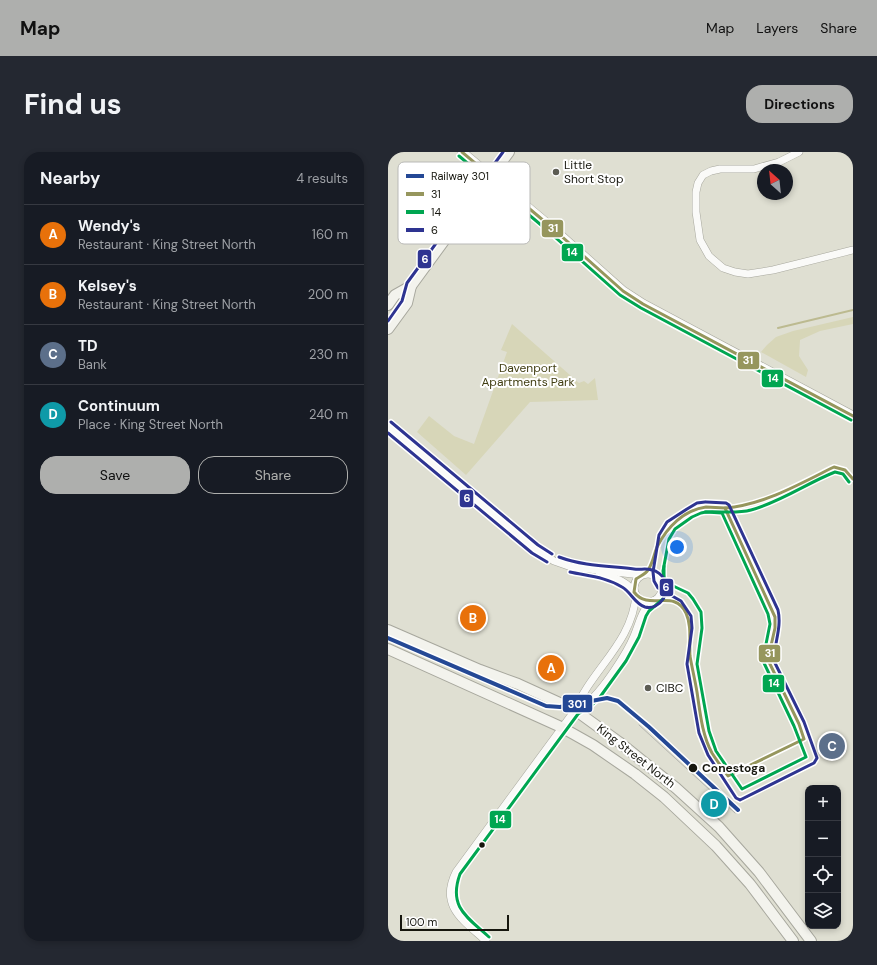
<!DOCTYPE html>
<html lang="en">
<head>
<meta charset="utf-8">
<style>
	body { margin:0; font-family:"DM Sans",sans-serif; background:#242831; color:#f1f3f6 }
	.controls { position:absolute; right:12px; bottom:12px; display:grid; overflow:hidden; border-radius:8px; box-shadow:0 2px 6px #0003 }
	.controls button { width:36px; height:36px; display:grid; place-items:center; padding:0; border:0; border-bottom:1px solid #363941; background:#171b24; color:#f1f3f6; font:20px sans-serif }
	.compass { position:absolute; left:369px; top:12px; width:36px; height:36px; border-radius:50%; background:#171b24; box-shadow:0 2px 6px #0003; rotate:333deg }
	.scale { position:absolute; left:12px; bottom:10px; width:109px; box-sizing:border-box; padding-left:4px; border:2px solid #16160e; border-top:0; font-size:11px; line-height:14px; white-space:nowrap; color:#16160e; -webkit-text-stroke:3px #fff; paint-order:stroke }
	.you { position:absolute; left:289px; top:395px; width:14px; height:14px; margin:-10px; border:3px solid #fff; border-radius:50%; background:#1a73e8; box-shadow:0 0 0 6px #1a73e833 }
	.badge { display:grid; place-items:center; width:26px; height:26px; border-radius:50%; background:#aeafad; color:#fff; font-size:13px; font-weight:700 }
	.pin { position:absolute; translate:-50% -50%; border:2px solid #fff; box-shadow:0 1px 4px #0006 }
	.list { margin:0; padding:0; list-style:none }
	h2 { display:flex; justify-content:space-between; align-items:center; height:52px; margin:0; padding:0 16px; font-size:17px }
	h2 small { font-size:13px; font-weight:400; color:#9ea1a6 }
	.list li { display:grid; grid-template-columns:26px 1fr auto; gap:12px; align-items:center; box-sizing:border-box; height:60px; padding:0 16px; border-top:1px solid #363941 }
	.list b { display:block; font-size:15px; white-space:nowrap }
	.list p { margin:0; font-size:13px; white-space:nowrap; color:#9ea1a6 }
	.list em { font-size:13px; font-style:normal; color:#9ea1a6 }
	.actions { display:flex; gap:8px; padding:12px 16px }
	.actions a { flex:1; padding:9px 0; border:1px solid #aeafad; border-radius:16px; text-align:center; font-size:14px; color:#aeafad }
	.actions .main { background:#aeafad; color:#111 }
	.icon { flex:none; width:22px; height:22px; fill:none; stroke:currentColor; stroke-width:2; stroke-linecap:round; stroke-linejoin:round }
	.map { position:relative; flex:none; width:465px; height:789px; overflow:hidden; border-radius:16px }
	header { display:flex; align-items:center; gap:24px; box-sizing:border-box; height:56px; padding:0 20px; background:#aeafad; color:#111 }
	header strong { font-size:19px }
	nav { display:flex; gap:22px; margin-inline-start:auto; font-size:14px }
	.intro { display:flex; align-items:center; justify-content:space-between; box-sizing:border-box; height:96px; padding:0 24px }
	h1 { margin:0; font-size:28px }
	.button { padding:10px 18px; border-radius:16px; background:#aeafad; color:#111; font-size:14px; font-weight:700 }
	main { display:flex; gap:24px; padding:0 24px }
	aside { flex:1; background:#171b24; border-radius:16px; box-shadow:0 2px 6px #0003 }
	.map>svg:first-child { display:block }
	.green { fill:#d7d6b8 }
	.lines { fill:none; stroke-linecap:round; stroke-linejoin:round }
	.stream { stroke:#bcba90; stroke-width:2 }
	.minor-casing { stroke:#a7a79d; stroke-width:8 }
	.tertiary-casing { stroke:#a7a79d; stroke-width:10 }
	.secondary-casing { stroke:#a7a79d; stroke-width:12 }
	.minor { stroke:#fafaf8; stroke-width:7 }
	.tertiary { stroke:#fafaf8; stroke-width:9 }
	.secondary { stroke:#f3f3ed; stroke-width:10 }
	.tram { stroke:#b2b2ae; stroke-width:1 }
	.bus-1-casing { stroke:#fff; stroke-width:6 }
	.bus-2-casing { stroke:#fff; stroke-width:6 }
	.bus-3-casing { stroke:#fff; stroke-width:6 }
	.bus-1 { stroke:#96965d; stroke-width:3 }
	.bus-2 { stroke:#00a651; stroke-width:3 }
	.bus-3 { stroke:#2e3491; stroke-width:3 }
	.rail-1-casing { stroke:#fff; stroke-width:7 }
	.rail-1 { stroke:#244895; stroke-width:4 }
	.poi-dot { fill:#5c5c53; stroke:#fff; stroke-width:1.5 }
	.stop-dot { fill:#16160e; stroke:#fff; stroke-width:1.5 }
	.labels { text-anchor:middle; stroke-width:4; stroke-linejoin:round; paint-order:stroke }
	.poi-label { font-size:12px; fill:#16160e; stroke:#fff; text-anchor:start }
	.park-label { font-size:12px; fill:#413e12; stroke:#fff }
	.street-label { font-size:12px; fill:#16160e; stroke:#fff }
	.stop-label { font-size:12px; font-weight:bold; fill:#16160e; stroke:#fff; text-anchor:start }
	.key { fill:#fff; stroke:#b9b9b7; stroke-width:1 }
	.key-label { font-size:11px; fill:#16160e }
	.line-badge { stroke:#fff; stroke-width:1.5 }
	.badge-label { font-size:11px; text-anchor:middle; font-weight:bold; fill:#fff }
</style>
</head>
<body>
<header>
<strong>Map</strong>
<nav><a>Map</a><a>Layers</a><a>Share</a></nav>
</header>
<div class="intro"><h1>Find us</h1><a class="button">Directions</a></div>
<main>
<aside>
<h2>Nearby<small>4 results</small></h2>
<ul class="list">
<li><span class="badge" style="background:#e8710a">A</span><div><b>Wendy's</b><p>Restaurant · King Street North</p></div><em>160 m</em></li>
<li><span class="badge" style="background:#e8710a">B</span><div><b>Kelsey's</b><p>Restaurant · King Street North</p></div><em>200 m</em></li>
<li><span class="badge" style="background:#5c6f8a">C</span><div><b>TD</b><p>Bank</p></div><em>230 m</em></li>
<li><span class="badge" style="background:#0f9aa8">D</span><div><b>Continuum</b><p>Place · King Street North</p></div><em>240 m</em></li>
</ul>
<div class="actions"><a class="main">Save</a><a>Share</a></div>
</aside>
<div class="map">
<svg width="465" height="789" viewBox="0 0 465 789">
	<rect width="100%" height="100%" fill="#dfdfd2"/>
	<g class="green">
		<polygon points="465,165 465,172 432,179 412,188 411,204 420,218 418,225 373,200 379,193 388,185 405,179"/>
		<polygon points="124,172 191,231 196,229 200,232 207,226 210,248 142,250 78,323 29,280 41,264 66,284 86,292 119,200 113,198"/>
	</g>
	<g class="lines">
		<polyline class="stream" points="390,176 465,158"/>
		<g class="minor-casing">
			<g id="minor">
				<polyline points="411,0 391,10 366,17 332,17 323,19 315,23 310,31 308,40 308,60 312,88 321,104 335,116 347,120 360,122 385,118 465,98"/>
				<polyline points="0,274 147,397 166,409 183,415 253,423"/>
				<path d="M 211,420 C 224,425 238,428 246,440"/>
				<circle cx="260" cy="436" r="14"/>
				<path d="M 187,558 C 191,555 196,553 200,550 C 215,538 239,501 246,484 C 252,470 253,458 265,449"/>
				<path d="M 98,789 C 75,768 51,754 68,720 L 187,558 C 204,517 244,491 248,443"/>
			</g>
		</g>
		<g class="tertiary-casing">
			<polyline id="tertiary" points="74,0 162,74 235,139 255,152 465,264"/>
		</g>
		<g class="secondary-casing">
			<g id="secondary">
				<polyline points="0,153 7,143 23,134 121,0"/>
				<polyline points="0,177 19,151 23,134"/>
				<polyline points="0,478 92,518 130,532 187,558 231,590 288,636 331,675 371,720 423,789"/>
				<polyline points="0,497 173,575 205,593 247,622 276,645 328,694 362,732 405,789"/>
			</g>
		</g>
		<use href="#minor" class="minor"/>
		<use href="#tertiary" class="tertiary"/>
		<use href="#secondary" class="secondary"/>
		<polyline class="tram" points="251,573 347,661"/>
		<g class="bus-1-casing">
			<g id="bus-1">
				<polyline points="74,0 162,74 235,139 255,152 465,264"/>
				<path d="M 318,355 L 337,356 L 387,465 L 387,476 L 382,498 L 381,510 L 411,572 L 416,587 L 340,624 C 335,617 329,609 324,601 C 314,583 312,560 309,540 C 307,528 304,516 302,504 C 301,490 304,474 298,461 C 286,436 261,460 246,440 L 248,427 C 252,424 258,422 260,418 C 265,411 266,402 269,395 C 279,375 296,358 318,355 Z"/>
				<path d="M 337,356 C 376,353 411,332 446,315 L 457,318 L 465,327"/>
			</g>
		</g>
		<g class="bus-2-casing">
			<g id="bus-2">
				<polyline points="71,4 159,78 232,143 253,156 463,268"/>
				<path d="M 317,360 C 332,359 348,362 363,358 C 393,350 419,331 447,320 L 455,322 L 461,330"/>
				<polygon points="318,360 334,361 380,462 382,472 377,497 376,511 406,574 418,605 354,637 328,599 321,579 309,512 314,476 313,460 305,447 300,441 281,432 276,426 275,419 281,387 287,377 304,365 313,361"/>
				<path d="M 101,785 C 79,765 60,755 72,722 L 190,562 L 204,553 L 212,545 L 238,509 L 251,485 L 258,464 L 261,459 L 275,447 L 279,436 L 276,426 L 276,414"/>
			</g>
		</g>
		<g class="bus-3-casing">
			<g id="bus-3">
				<polyline points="0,169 14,149 19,131 115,0"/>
				<polyline points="3,270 150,393 164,402"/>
				<polyline points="0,281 144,401 159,410"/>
				<path d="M 317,350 L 309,351 L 299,357 L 279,370 L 271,383 L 265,420 L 266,429 L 270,436 L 293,449 L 303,464 L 304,476 L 299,512 L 311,581 L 320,603 L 348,646 L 352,648 L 426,611 L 429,606 L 416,570 L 386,509 C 386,491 394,476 390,458 L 341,353 L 338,351 L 318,350"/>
				<path d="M 171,405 C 195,414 221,414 246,417 C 252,418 258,416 264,418 C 269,419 274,423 276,427 C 284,439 272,459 257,455 C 247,452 243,440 234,435 C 218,425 200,424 182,420"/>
			</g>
		</g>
		<use href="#bus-1" class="bus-1"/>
		<use href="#bus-2" class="bus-2"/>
		<use href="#bus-3" class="bus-3"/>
		<g class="rail-1-casing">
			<polyline id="rail-1" points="0,486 158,554 172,555 219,546 230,549 261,575 350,658"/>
		</g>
		<use href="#rail-1" class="rail-1"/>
	</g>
	<g class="poi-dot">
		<circle cx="168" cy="20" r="4"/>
		<circle cx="260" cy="536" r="4"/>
	</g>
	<g class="stop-dot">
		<circle cx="305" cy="616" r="5"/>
		<circle cx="94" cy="693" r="3.5"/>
	</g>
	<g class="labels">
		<g class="poi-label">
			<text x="176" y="17">Little<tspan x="176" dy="14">Short Stop</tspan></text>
			<text x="268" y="540">CIBC</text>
		</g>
		<g class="park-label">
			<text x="140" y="220">Davenport<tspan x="140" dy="14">Apartments Park</tspan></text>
		</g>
		<g class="street-label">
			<text transform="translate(248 604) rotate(38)" y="4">King Street North</text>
		</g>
		<g class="stop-label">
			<text x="314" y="620">Conestoga</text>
		</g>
	</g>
	<rect x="10" y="10" width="132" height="82" rx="6" class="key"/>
	<rect x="18" y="22" width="18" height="4" fill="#244895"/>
	<rect x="18" y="40" width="18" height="4" fill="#96965d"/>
	<rect x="18" y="58" width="18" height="4" fill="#00a651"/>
	<rect x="18" y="76" width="18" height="4" fill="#2e3491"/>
	<g class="key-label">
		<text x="43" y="28">Railway 301</text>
		<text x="43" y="46">31</text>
		<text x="43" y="64">14</text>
		<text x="43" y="82">6</text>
	</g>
	<g class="line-badge">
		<rect x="153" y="67" width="23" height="19" rx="4" fill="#96965d"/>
		<rect x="173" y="91" width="23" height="19" rx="4" fill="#00a651"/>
		<rect x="29" y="97" width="15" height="20" rx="4" fill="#2e3491"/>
		<rect x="349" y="199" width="23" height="19" rx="4" fill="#96965d"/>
		<rect x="373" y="217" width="23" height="19" rx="4" fill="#00a651"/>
		<rect x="71" y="337" width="15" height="19" rx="4" fill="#2e3491"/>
		<rect x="271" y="426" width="15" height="19" rx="4" fill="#2e3491"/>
		<rect x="370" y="492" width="23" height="19" rx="4" fill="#96965d"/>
		<rect x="374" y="522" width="23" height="19" rx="4" fill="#00a651"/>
		<rect x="174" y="542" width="31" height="19" rx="4" fill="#244895"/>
		<rect x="101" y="658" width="23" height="19" rx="4" fill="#00a651"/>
	</g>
	<g class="badge-label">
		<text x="165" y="80">31</text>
		<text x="184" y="104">14</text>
		<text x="37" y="111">6</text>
		<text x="360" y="212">31</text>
		<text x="385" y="230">14</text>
		<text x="79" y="350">6</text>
		<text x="278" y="439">6</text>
		<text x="382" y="505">31</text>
		<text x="386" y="535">14</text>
		<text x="189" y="556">301</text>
		<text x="112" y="671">14</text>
	</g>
</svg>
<div class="controls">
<button>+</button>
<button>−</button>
<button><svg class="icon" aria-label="locate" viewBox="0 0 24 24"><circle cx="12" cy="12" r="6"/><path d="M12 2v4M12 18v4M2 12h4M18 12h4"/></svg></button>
<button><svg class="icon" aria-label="layers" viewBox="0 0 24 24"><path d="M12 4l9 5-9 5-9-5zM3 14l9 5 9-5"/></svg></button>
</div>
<svg class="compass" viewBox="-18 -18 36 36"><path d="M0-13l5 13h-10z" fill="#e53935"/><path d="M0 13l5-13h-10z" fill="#9ea1a6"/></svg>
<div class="scale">100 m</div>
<div class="you"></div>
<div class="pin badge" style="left:163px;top:516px;background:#e8710a">A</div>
<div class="pin badge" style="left:85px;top:466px;background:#e8710a">B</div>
<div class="pin badge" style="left:444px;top:594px;background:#5c6f8a">C</div>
<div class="pin badge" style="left:326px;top:652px;background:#0f9aa8">D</div>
</div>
</main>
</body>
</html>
